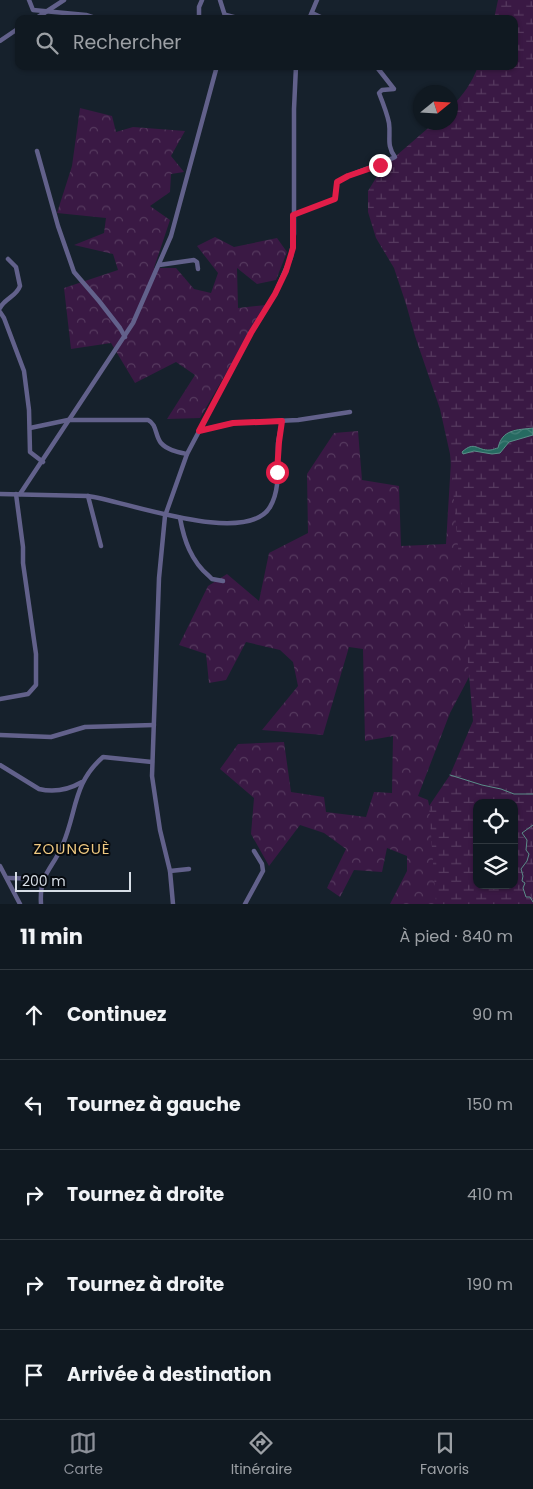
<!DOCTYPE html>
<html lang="fr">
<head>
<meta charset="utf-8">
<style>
	body { margin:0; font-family:Poppins,sans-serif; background:#19222a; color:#f1f3f6 }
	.controls { position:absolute; right:15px; bottom:15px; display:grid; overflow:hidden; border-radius:10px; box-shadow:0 1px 4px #0004 }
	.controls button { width:45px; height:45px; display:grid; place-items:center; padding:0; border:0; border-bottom:1px solid #30383f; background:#101921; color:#f1f3f6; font:25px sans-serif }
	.compass { position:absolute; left:413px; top:85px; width:45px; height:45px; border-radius:50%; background:#101921; box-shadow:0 1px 4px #0004; rotate:72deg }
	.scale { position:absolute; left:15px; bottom:12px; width:116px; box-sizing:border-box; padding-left:5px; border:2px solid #d7dee6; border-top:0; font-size:14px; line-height:18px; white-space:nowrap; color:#d7dee6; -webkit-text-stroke:4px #060a0f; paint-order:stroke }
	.stop { position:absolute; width:15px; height:15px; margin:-11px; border:4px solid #e11d48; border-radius:50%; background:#fff }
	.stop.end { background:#e11d48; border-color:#fff; box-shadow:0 1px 5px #0008 }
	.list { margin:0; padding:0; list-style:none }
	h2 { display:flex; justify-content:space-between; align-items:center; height:65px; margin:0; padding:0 20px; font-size:21px }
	h2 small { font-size:16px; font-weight:400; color:#9ca0a5 }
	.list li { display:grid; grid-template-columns:32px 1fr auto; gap:15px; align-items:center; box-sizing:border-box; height:90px; padding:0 20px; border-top:1px solid #30383f }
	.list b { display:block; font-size:19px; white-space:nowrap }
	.list em { font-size:16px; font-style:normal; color:#9ca0a5 }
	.icon { flex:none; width:28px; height:28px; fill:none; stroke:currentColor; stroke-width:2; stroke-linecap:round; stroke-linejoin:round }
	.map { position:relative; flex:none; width:533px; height:904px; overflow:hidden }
	.search { position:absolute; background:#101921; box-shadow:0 1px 4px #0004; left:15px; right:15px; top:15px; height:55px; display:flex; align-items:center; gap:12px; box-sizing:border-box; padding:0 18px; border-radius:10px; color:#9ca0a5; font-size:19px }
	.sheet { height:515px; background:#101921 }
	nav { display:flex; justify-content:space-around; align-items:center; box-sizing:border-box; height:70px; border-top:1px solid #30383f; background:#101921; font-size:14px; color:#9ca0a5 }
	nav a { display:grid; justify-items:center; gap:2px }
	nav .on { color:#8c9099 }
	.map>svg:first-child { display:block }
	.forest { fill:url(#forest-crowns) }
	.wetland { fill:url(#wetland-marsh); fill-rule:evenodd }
	.water { fill:url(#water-waves); stroke:#5b8d89 }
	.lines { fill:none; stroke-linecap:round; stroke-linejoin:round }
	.stream { stroke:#5b8d89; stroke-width:1 }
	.minor { stroke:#62618b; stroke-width:4.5 }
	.route { stroke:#e11d48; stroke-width:6 }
	.labels { text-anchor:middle; stroke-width:4; stroke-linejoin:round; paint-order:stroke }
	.quarter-label { font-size:15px; letter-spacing:1px; fill:#efc981; stroke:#060a0f }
</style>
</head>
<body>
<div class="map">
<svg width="533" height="904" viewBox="0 0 533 904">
	<defs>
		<pattern id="forest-crowns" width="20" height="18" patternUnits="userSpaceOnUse" patternTransform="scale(1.25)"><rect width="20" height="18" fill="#3a1944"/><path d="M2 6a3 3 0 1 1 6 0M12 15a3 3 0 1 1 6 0" fill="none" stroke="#563a5f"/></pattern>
		<pattern id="wetland-marsh" width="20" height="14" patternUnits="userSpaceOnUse" patternTransform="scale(1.25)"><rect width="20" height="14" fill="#3a1944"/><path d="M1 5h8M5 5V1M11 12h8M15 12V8" fill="none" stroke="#563a5f"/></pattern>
		<pattern id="water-waves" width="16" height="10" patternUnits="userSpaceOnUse" patternTransform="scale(1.25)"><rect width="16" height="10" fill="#266a61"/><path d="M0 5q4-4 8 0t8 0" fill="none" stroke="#457f78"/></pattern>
	</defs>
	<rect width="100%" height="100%" fill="#16212c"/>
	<g class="forest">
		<polygon points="80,108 112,116 116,132 133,127 185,131 171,156 184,172 171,174 170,192 150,206 170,220 154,268 176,268 194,289 211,293 218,273 197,246 215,237 234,247 277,238 287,252 276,280 257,284 237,268 238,308 266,305 200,418 167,419 195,375 176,362 135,383 111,343 71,349 64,288 118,270 113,254 74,245 104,233 106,218 57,213 72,166"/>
		<polygon points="358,431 362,480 399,486 401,546 446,544 451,461 478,660 450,713 418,796 428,800 443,877 441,904 390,904 407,871 407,856 387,848 382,872 354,870 340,897 327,888 346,849 324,833 300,825 269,866 251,834 254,798 220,769 238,744 284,742 291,792 324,797 326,812 366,817 374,792 392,793 393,736 365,741 363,649 349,647 323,735 262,730 298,686 293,662 280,650 246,642 226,680 209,683 206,654 179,645 208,586 227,574 259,601 269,553 308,533 307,474 334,433"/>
	</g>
	<path class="wetland" d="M 498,0 L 533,0 L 533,428 L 513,430 C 498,448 498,454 473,446 L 464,454 L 474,451 L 492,454 L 500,453 L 509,442 L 533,435 L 533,904 L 436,904 L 429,806 L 450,775 L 473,721 L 450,454 L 440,409 L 415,336 L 406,304 L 394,268 L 376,238 L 368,212 L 368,191 L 382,168 L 434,123 L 450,122 L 451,107 C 463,95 472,83 478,66 L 514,66 L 514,19 L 494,19 ZM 477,803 L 514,803 L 514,885 L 477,885 Z"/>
	<path class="water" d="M 533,428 L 533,435 L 509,442 L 500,453 L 492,454 L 474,451 L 463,454 L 462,452 C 475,440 477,451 490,450 C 493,450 496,448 498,448 C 502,429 517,430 533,428 Z"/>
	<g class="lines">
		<g class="stream">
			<polyline points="450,775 482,785 501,789 514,794 533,794"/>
			<polyline points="533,825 522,833 527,840 526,850 529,854 527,861 521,869 523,876 522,881 525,883 523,888 526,897 530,897 533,902"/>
		</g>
		<g class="minor">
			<polyline points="29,0 33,10 86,15 98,19"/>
			<polyline points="220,0 226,19"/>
			<polyline points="312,13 325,19"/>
			<polyline points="226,15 241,19"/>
			<polyline points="35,19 64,0"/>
			<polyline points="199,19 199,7 202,0"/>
			<polyline points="309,19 317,0"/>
			<polyline points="0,41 19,28"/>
			<polyline points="37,151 58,226 74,272 99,301 120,328 125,337"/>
			<path d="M 293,215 L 335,199 L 337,182 C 355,171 376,167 395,157 C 386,145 391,137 389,123 C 387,113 383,103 379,93 L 382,90 L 394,89 L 376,66"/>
			<polyline points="159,265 194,260 197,262 198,269"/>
			<path d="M 0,308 C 5,298 16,297 20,286 L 16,267 L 8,259"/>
			<polyline points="0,312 4,318 24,371 29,410 30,452 43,462"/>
			<path d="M 30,428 L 68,420 L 148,420 C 157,424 155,436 161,443 C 167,450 178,452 187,454"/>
			<polyline points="199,431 233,423 298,420 350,412"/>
			<path d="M 0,494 L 88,496 C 125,501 246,547 270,507 C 281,489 277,463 278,443 C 279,436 281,428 282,421"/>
			<polyline points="20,494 133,323 171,236 217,66"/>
			<polyline points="88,496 101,546"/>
			<path d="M 180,518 C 184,540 191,561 209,576 L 212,579 L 223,581"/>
			<polyline points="0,699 28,694 36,685 36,654 23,563 23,547 16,494"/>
			<polyline points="0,735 51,737 85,727 154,725"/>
			<path d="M 0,765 L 39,789 C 55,793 68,790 82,782"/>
			<polyline points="0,866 20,904"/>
			<polyline points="170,871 189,869"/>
			<polyline points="8,878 43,879"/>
			<path d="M 41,904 C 39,873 53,869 63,844 C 77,811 73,783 103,757 L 152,762"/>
			<polyline points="173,904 170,871 160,830 152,776 159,578 165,516 187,454 251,333 275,294 291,257 294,234 294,109 296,66"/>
			<polyline points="245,904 263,871 262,864 254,851"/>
		</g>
	</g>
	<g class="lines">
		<polyline class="route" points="277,472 279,442 282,421 233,423 199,431 251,333 275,294 286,271 293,248 293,215 335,199 337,182 348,176 380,165"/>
	</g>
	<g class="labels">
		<g class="quarter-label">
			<text x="72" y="854">ZOUNGUÈ</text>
		</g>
	</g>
</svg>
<div class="controls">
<button><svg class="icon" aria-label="locate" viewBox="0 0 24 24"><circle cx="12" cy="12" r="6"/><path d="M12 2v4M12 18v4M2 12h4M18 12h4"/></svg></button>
<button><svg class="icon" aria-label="layers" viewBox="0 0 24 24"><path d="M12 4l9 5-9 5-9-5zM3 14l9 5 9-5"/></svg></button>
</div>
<svg class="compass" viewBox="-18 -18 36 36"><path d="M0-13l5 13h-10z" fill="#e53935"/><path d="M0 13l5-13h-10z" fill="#9ca0a5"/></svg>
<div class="scale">200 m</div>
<div class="stop" style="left:277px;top:472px"></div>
<div class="stop end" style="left:380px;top:165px"></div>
<div class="search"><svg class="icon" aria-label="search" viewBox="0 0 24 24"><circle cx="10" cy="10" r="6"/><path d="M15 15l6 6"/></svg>Rechercher</div>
</div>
<section class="sheet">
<h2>11 min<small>À pied · 840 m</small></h2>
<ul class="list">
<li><svg class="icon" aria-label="ahead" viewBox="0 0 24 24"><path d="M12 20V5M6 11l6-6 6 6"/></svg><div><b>Continuez</b></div><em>90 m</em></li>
<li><svg class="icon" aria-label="left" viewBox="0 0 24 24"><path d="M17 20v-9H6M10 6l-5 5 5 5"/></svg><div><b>Tournez à gauche</b></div><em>150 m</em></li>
<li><svg class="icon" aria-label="right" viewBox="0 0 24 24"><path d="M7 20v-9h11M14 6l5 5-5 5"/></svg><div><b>Tournez à droite</b></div><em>410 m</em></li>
<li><svg class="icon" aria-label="right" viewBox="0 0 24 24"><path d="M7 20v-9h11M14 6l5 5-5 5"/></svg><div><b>Tournez à droite</b></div><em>190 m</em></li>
<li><svg class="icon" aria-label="arrive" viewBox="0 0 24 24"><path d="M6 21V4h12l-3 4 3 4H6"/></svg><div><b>Arrivée à destination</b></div></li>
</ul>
</section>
<nav>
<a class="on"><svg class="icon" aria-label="map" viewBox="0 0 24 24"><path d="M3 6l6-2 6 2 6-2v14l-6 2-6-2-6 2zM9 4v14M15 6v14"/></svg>Carte</a>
<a><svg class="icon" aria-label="directions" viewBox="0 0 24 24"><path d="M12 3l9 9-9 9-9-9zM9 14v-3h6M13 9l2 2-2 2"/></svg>Itinéraire</a>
<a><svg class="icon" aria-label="saved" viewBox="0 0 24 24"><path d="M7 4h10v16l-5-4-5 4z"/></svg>Favoris</a>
</nav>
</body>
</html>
